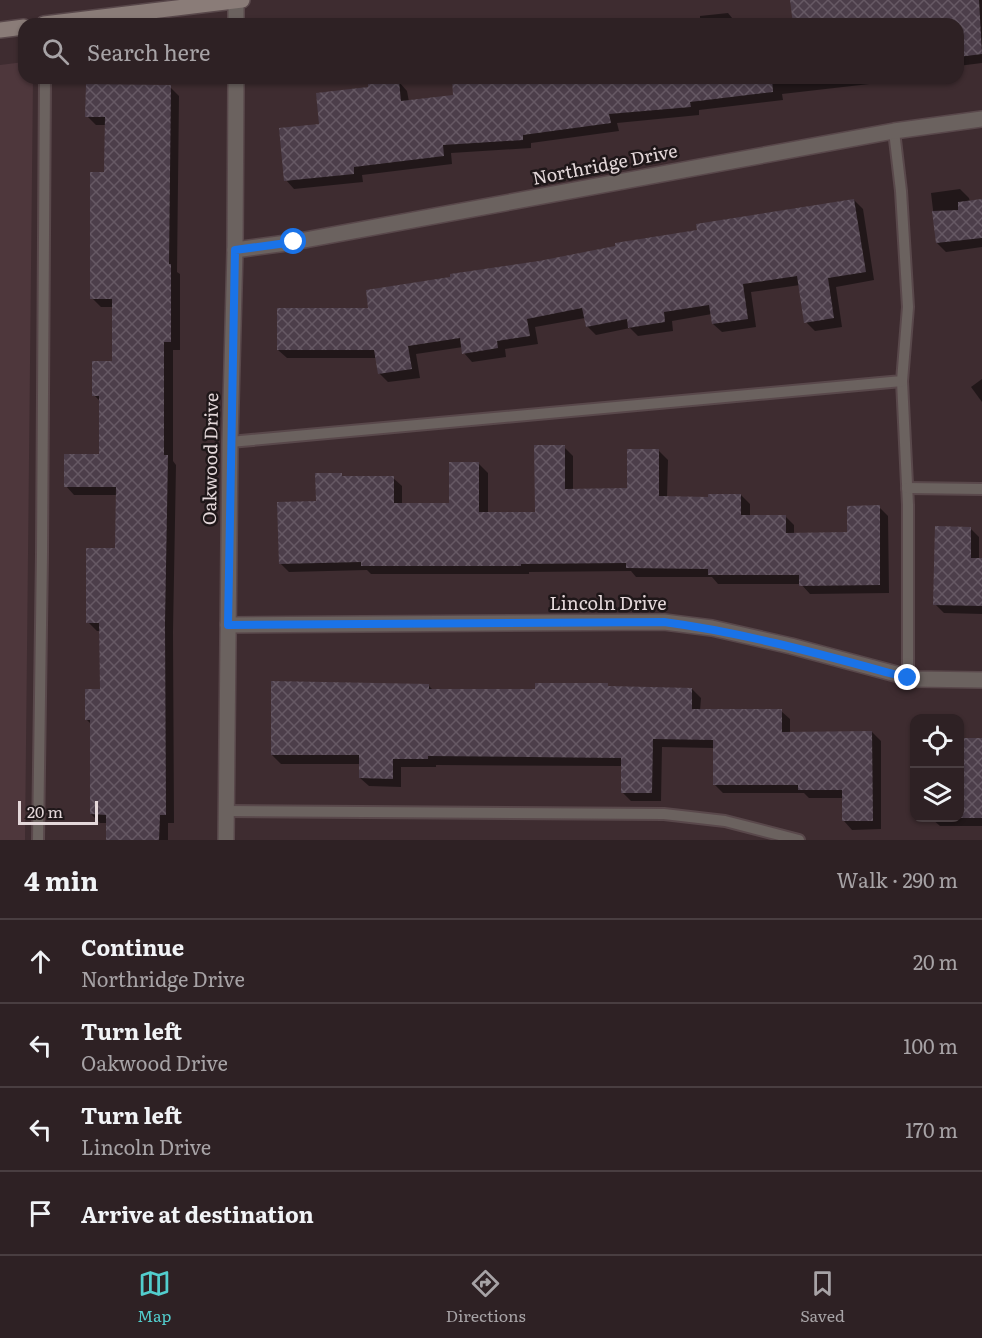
<!DOCTYPE html>
<html lang="en">
<head>
<meta charset="utf-8">
<style>
	body { margin:0; font-family:Literata,serif; background:#3a2e31; color:#f1f3f6 }
	.controls { position:absolute; right:18px; bottom:18px; display:grid; overflow:hidden; border-radius:12px; box-shadow:0 2px 4px #0004 }
	.controls button { width:54px; height:54px; display:grid; place-items:center; padding:0; border:0; border-bottom:2px solid #493e41; background:#2e2124; color:#f1f3f6; font:30px sans-serif }
	.scale { position:absolute; left:18px; bottom:15px; width:80px; box-sizing:border-box; padding-left:6px; border:3px solid #e4d8da; border-top:0; font-size:16px; line-height:21px; white-space:nowrap; color:#e4d8da; -webkit-text-stroke:4px #1f1719; paint-order:stroke }
	.stop { position:absolute; width:18px; height:18px; margin:-14px; border:4px solid #1a73e8; border-radius:50%; background:#fff }
	.stop.end { background:#1a73e8; border-color:#fff; box-shadow:0 2px 6px #0008 }
	.list { margin:0; padding:0; list-style:none }
	h2 { display:flex; justify-content:space-between; align-items:center; height:78px; margin:0; padding:0 24px; font-size:26px }
	h2 small { font-size:20px; font-weight:400; color:#a7a3a6 }
	.list li { display:grid; grid-template-columns:39px 1fr auto; gap:18px; align-items:center; box-sizing:border-box; height:84px; padding:0 24px; border-top:2px solid #493e41 }
	.list b { display:block; font-size:22px; white-space:nowrap }
	.list p { margin:0; font-size:20px; white-space:nowrap; color:#a7a3a6 }
	.list em { font-size:20px; font-style:normal; color:#a7a3a6 }
	.icon { flex:none; width:33px; height:33px; fill:none; stroke:currentColor; stroke-width:2; stroke-linecap:round; stroke-linejoin:round }
	.map { position:relative; flex:none; width:982px; height:840px; overflow:hidden }
	.search { position:absolute; background:#2e2124; box-shadow:0 2px 4px #0004; left:18px; right:18px; top:18px; height:66px; display:flex; align-items:center; gap:15px; box-sizing:border-box; padding:0 21px; border-radius:18px; color:#a7a3a6; font-size:22px }
	.sheet { height:414px; background:#2e2124 }
	nav { display:flex; justify-content:space-around; align-items:center; box-sizing:border-box; height:84px; border-top:2px solid #493e41; background:#2e2124; font-size:16px; color:#a7a3a6 }
	nav a { display:grid; justify-items:center; gap:3px }
	nav .on { color:#52cdcd }
	.map>svg:first-child { display:block }
	.built { fill:#4e373c }
	.shadow { fill:#0007 }
	.building { fill:url(#building-cross-hatch) }
	.lines { fill:none; stroke-linecap:round; stroke-linejoin:round }
	.lane-casing { stroke:#59484b; stroke-width:14 }
	.street-casing { stroke:#59484b; stroke-width:18 }
	.secondary-casing { stroke:#59484b; stroke-width:18 }
	.lane { stroke:#6b625f; stroke-width:10 }
	.street { stroke:#6b625f; stroke-width:15 }
	.secondary { stroke:#8a7c78; stroke-width:15 }
	.route { stroke:#1a73e8; stroke-width:8 }
	.labels { text-anchor:middle; stroke-width:5; stroke-linejoin:round; paint-order:stroke }
	.street-label { font-size:18px; fill:#e4d8da; stroke:#1f1719 }
</style>
</head>
<body>
<div class="map">
<svg width="982" height="840" viewBox="0 0 982 840">
	<defs>
		<pattern id="building-cross-hatch" width="8" height="8" patternUnits="userSpaceOnUse" patternTransform="scale(1.5)"><rect width="8" height="8" fill="#4c3e4a"/><path d="M0 0l8 8M0 8l8-8" fill="none" stroke="#665964"/></pattern>
	</defs>
	<rect width="100%" height="100%" fill="#3e2c30"/>
	<polygon class="built" points="24,62 24,78 33,78 25,840 0,840 0,65"/>
	<g class="shadow">
		<polygon points="792,0 982,0 982,63 958,66 958,24 794,24"/>
		<polygon points="728,13 737,24 700,24 700,16"/>
		<polygon points="453,78 878,78 878,83 782,94 783,100 699,110 699,115 617,123 619,131 531,143 531,148 451,153 452,164 362,175 363,182 294,189 286,180 321,125 370,89 399,82 407,91 409,102 455,97"/>
		<polygon points="170,87 179,96 177,272 180,274 180,350 173,350 173,461 176,465 173,632 174,823 168,823 168,840 107,840 108,823 100,823 91,814 92,725 87,720 101,690 100,631 97,631 88,622 117,549 117,495 74,495 66,486 101,456 101,402 94,395 113,363 113,307 101,307 92,298 106,174 107,125 96,125 87,116"/>
		<polygon points="960,189 969,198 970,202 982,201 982,247 946,252 937,243 931,193"/>
		<polygon points="854,200 863,209 874,280 836,287 842,327 815,331 806,322 800,285 751,292 756,327 722,332 713,324 712,314 672,321 673,331 638,336 630,328 596,335 587,326 585,318 535,327 538,344 505,349 506,357 472,362 464,353 463,347 416,354 420,378 388,382 379,373 377,358 287,358 278,350 370,309 539,262"/>
		<polygon points="982,379 982,402 971,387"/>
		<polygon points="564,447 573,456 573,490 628,490 659,451 668,460 667,498 709,498 741,495 750,504 750,516 785,516 794,525 794,534 849,533 879,507 888,516 889,593 810,594 801,584 718,584 712,577 636,577 631,571 529,572 529,574 371,574 367,570 289,572 280,563 317,502 341,474 344,478 393,478 402,486 402,504 450,504 479,464 488,473 488,513 536,513"/>
		<polygon points="970,528 979,537 979,560 982,560 982,614 944,613 935,604"/>
		<polygon points="428,685 433,690 536,690 607,685 610,688 692,689 701,698 700,711 781,711 790,719 790,733 872,732 881,741 881,829 852,830 844,821 843,798 809,798 804,793 723,793 714,784 714,748 662,747 661,801 631,801 622,792 622,766 436,765 436,767 401,767 401,787 369,786 360,778 361,764 281,764 272,755"/>
		<polygon points="982,740 982,826 940,826 931,818 960,818 960,774 963,774"/>
	</g>
	<g class="building">
		<polygon points="790,0 979,0 982,54 958,57 958,24 793,24"/>
		<polygon points="452,78 772,78 773,92 690,102 691,107 609,114 611,123 523,135 523,140 443,145 444,156 354,167 354,174 284,181 279,128 319,124 316,93 368,87 368,84 399,81 401,101 453,95"/>
		<polygon points="86,84 171,85 169,264 171,264 171,342 164,342 164,455 168,455 165,623 166,815 160,815 159,840 106,840 106,815 90,814 90,720 85,720 85,689 100,689 99,623 86,623 86,548 115,548 116,487 64,487 64,454 99,454 99,396 92,396 92,361 112,361 112,299 90,299 90,172 104,172 105,117 85,117"/>
		<polygon points="854,199 866,272 828,278 834,318 804,323 797,276 743,284 748,319 712,324 709,305 664,312 665,322 628,328 627,319 586,327 582,308 527,319 530,336 497,341 498,348 462,354 460,338 408,346 412,369 378,374 374,350 277,350 277,308 368,308 366,290 450,277 450,274 539,261 615,246 615,243 697,230 696,224"/>
		<polygon points="982,199 982,238 936,243 932,211 958,210 958,202"/>
		<polygon points="534,445 565,445 565,489 627,488 627,449 659,449 659,496 708,497 708,494 741,494 741,515 786,515 786,533 847,532 847,506 880,505 880,585 799,586 799,575 708,575 708,569 626,568 626,563 521,564 521,566 361,566 361,562 279,564 277,502 316,501 315,473 342,473 342,476 394,476 394,503 449,503 449,462 479,462 479,512 535,512"/>
		<polygon points="935,526 971,527 971,558 982,558 982,606 933,605"/>
		<polygon points="271,681 429,684 429,689 535,689 535,683 608,683 608,686 692,688 692,709 782,709 782,732 872,731 873,821 842,821 842,790 798,790 798,785 713,785 713,740 653,739 652,793 621,793 621,758 428,756 428,759 393,759 393,779 359,778 359,755 271,755"/>
		<polygon points="962,738 982,738 982,818 960,818"/>
	</g>
	<g class="lines">
		<g class="lane-casing">
			<g id="lane">
				<polyline points="902,381 908,505 908,678"/>
				<polyline points="230,442 902,381 908,307 901,191 894,131"/>
				<polyline points="907,488 982,489"/>
				<polyline points="227,811 664,814 725,821 799,840"/>
				<polyline points="38,840 42,554 45,78"/>
			</g>
		</g>
		<g class="street-casing">
			<g id="street">
				<polyline points="236,24 236,1"/>
				<polyline points="235,250 294,242 894,131 982,119"/>
				<polyline points="228,625 664,622 712,628 791,646 915,679 982,680"/>
				<polyline points="226,840 230,442 235,250 236,78"/>
			</g>
		</g>
		<g class="secondary-casing">
			<g id="secondary">
				<polyline points="44,24 242,0"/>
				<polyline points="0,30 24,27"/>
			</g>
		</g>
		<use href="#lane" class="lane"/>
		<use href="#street" class="street"/>
		<use href="#secondary" class="secondary"/>
	</g>
	<g class="lines">
		<path class="route" d="M 294,242 L 235,250 L 228,625 L 664,622 C 747,633 827,656 908,678"/>
	</g>
	<g class="labels">
		<g class="street-label">
			<text transform="translate(605 165) rotate(-11)" y="6">Northridge Drive</text>
			<text transform="translate(211 459) rotate(-89)" y="6">Oakwood Drive</text>
			<text x="608" y="610">Lincoln Drive</text>
		</g>
	</g>
</svg>
<div class="controls">
<button><svg class="icon" aria-label="locate" viewBox="0 0 24 24"><circle cx="12" cy="12" r="6"/><path d="M12 2v4M12 18v4M2 12h4M18 12h4"/></svg></button>
<button><svg class="icon" aria-label="layers" viewBox="0 0 24 24"><path d="M12 4l9 5-9 5-9-5zM3 14l9 5 9-5"/></svg></button>
</div>
<div class="scale">20 m</div>
<div class="stop" style="left:294px;top:242px"></div>
<div class="stop end" style="left:908px;top:678px"></div>
<div class="search"><svg class="icon" aria-label="search" viewBox="0 0 24 24"><circle cx="10" cy="10" r="6"/><path d="M15 15l6 6"/></svg>Search here</div>
</div>
<section class="sheet">
<h2>4 min<small>Walk · 290 m</small></h2>
<ul class="list">
<li><svg class="icon" aria-label="ahead" viewBox="0 0 24 24"><path d="M12 20V5M6 11l6-6 6 6"/></svg><div><b>Continue</b><p>Northridge Drive</p></div><em>20 m</em></li>
<li><svg class="icon" aria-label="left" viewBox="0 0 24 24"><path d="M17 20v-9H6M10 6l-5 5 5 5"/></svg><div><b>Turn left</b><p>Oakwood Drive</p></div><em>100 m</em></li>
<li><svg class="icon" aria-label="left" viewBox="0 0 24 24"><path d="M17 20v-9H6M10 6l-5 5 5 5"/></svg><div><b>Turn left</b><p>Lincoln Drive</p></div><em>170 m</em></li>
<li><svg class="icon" aria-label="arrive" viewBox="0 0 24 24"><path d="M6 21V4h12l-3 4 3 4H6"/></svg><div><b>Arrive at destination</b></div></li>
</ul>
</section>
<nav>
<a class="on"><svg class="icon" aria-label="map" viewBox="0 0 24 24"><path d="M3 6l6-2 6 2 6-2v14l-6 2-6-2-6 2zM9 4v14M15 6v14"/></svg>Map</a>
<a><svg class="icon" aria-label="directions" viewBox="0 0 24 24"><path d="M12 3l9 9-9 9-9-9zM9 14v-3h6M13 9l2 2-2 2"/></svg>Directions</a>
<a><svg class="icon" aria-label="saved" viewBox="0 0 24 24"><path d="M7 4h10v16l-5-4-5 4z"/></svg>Saved</a>
</nav>
</body>
</html>
